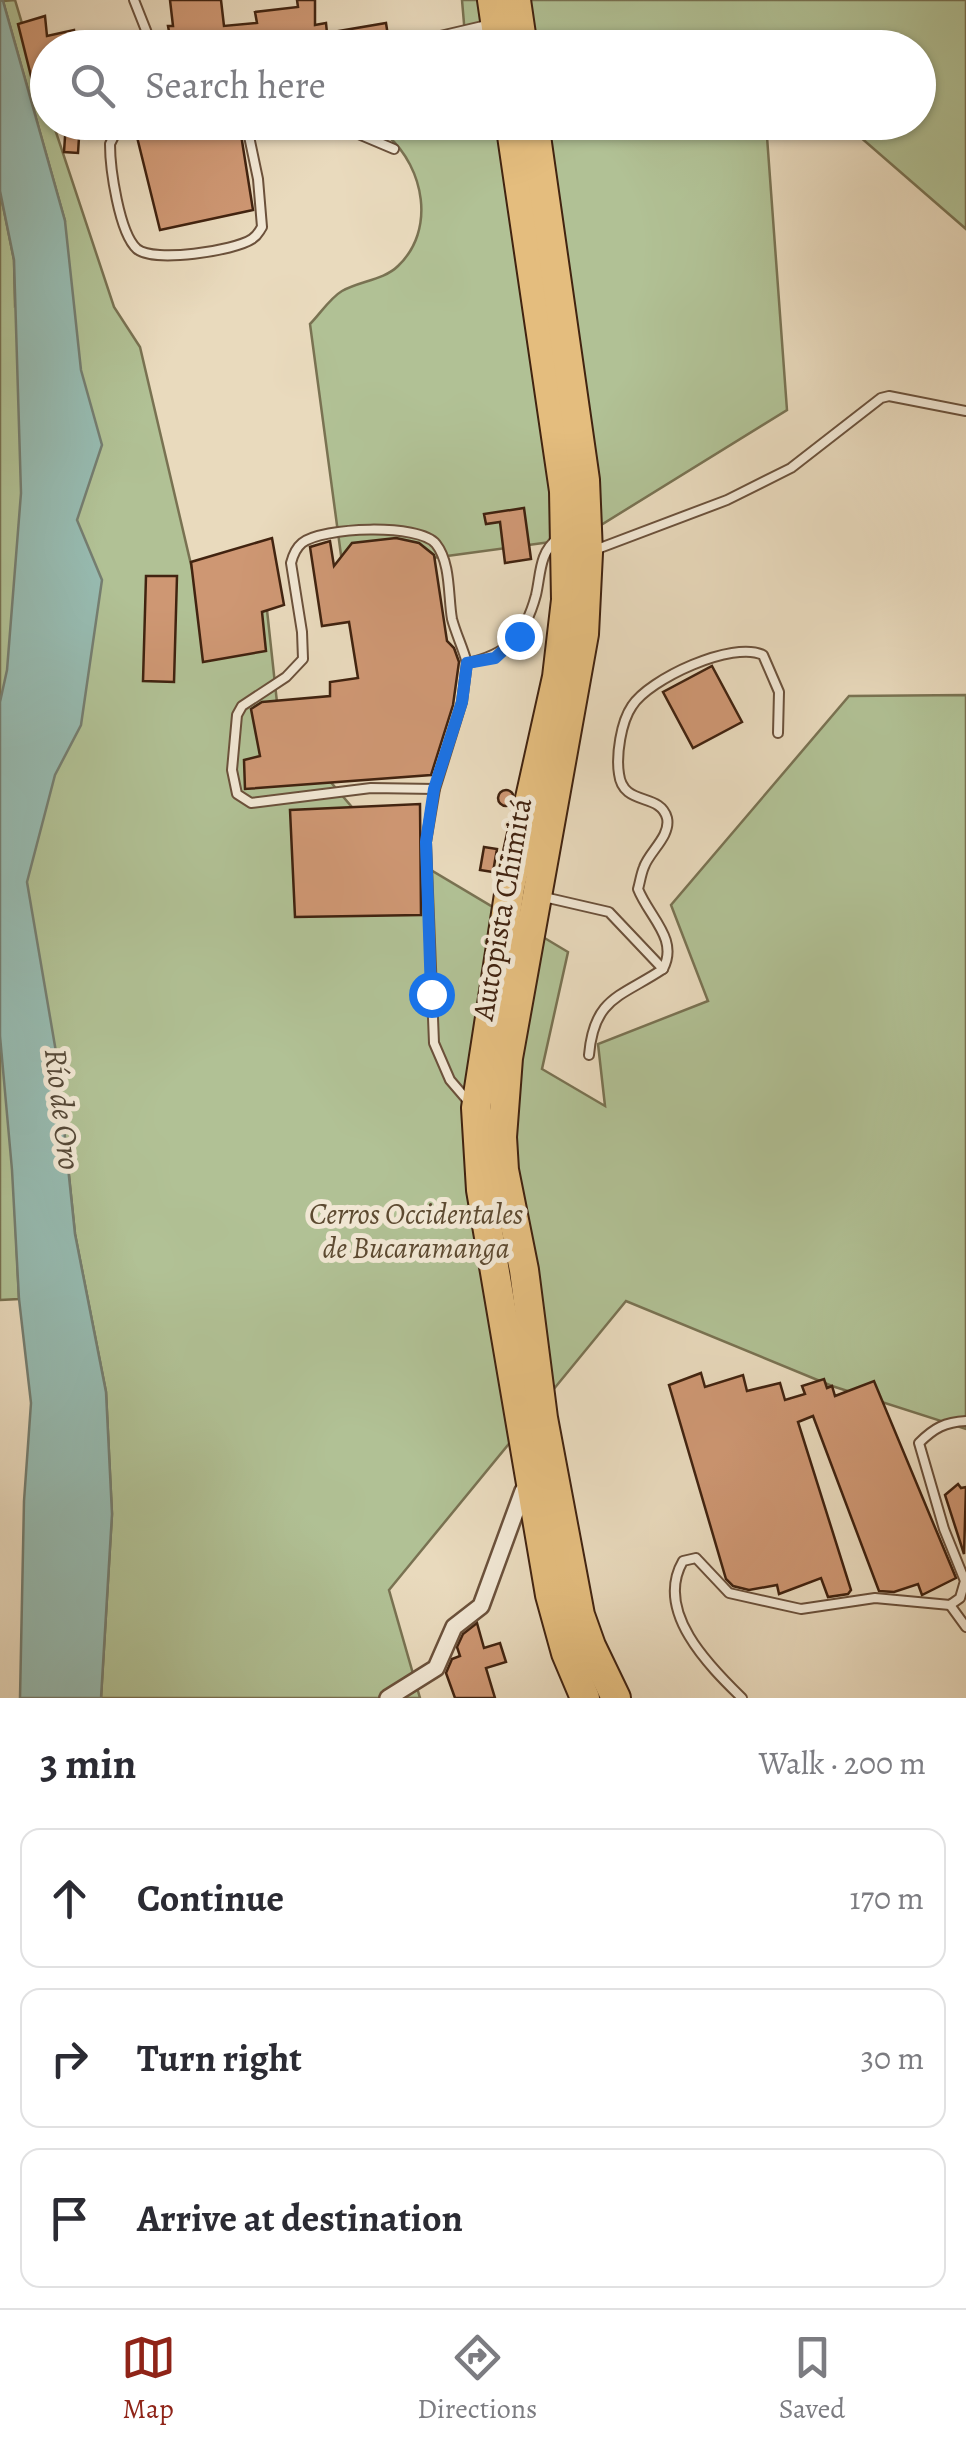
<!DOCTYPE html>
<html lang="en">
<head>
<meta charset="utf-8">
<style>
	body { margin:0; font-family:Alegreya,serif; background:#f7f7f7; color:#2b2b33 }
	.stop { position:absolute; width:30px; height:30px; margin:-22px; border:8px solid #1a73e8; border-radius:50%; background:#fff }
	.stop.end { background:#1a73e8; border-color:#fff; box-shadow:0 2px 10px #0008 }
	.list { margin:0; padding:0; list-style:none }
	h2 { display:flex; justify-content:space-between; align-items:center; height:130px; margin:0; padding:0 40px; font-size:42px }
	h2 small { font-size:32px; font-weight:400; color:#7c7c81 }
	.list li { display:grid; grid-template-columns:65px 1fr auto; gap:30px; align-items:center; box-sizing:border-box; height:140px; margin:0 20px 20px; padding:0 20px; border:2px solid #e1e1e2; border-radius:20px }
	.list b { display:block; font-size:38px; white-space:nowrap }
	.list em { font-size:32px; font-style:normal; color:#7c7c81 }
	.icon { flex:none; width:55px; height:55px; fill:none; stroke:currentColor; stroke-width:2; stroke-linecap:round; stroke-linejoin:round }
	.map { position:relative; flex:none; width:966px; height:1698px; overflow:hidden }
	.search { position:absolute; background:#fff; box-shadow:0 2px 8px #0004; left:30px; right:30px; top:30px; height:110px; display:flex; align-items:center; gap:25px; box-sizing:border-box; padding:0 35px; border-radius:55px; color:#7c7c81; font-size:38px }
	.sheet { height:610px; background:#fff }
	nav { display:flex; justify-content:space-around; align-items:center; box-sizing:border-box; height:140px; border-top:2px solid #e1e1e2; background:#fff; font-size:28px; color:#7c7c81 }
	nav a { display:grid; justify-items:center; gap:5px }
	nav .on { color:#8f2418 }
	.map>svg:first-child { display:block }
	.green { fill:#b1c195; stroke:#797252; stroke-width:2.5 }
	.water { fill:#97bbb1; stroke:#757e71; stroke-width:2.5 }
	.building { fill:#ce9773; stroke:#412310; stroke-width:2.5 }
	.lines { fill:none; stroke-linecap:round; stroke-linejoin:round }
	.lane-casing { stroke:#6b513b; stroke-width:12 }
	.street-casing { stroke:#6b513b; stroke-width:20 }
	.highway-casing { stroke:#412310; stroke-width:32 }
	.lane { stroke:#f1e7d4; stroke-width:8 }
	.street { stroke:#f1e7d4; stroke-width:15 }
	.highway { stroke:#e4bd7e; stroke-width:28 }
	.route { stroke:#1a73e8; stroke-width:12 }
	.labels { text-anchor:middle; stroke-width:10; stroke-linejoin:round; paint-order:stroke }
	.street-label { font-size:30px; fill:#412310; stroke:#f1e7d4 }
	.park-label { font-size:30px; font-style:italic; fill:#5d4a31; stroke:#f1e7d4 }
	.water-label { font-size:32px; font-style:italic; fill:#564938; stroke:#f1e7d4 }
</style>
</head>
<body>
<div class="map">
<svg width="966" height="1698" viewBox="0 0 966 1698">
	<rect width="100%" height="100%" fill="#e9dabd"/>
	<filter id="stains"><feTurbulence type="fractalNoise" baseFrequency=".002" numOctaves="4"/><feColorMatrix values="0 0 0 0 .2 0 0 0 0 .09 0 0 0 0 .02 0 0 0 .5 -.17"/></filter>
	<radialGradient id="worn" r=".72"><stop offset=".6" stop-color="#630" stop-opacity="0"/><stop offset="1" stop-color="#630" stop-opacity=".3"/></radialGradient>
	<g class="green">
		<polygon points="15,0 47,107 48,122 53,123 114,307 140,347 193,573 262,564 279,721 379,839 568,952 542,1069 605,1106 598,1044 708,1001 671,905 849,696 966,695 966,1429 832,1386 626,1301 389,1590 420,1698 101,1698 112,1514 106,1392 75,1234 66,1146 13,1170 19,1299 0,1300 0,191 14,260 15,304 65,221 3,1"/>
		<polygon points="462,0 966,0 966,229 844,123 918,122 918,48 466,47"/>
		<path d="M 352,123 L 766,123 L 787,410 L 580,538 L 343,570 L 310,324 C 320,314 330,298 342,291 C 359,281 384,280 398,266 C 436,230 424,168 388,136 C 379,129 364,126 352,123 Z"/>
	</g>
	<polygon class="water" points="0,0 3,1 65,221 81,370 102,445 77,520 102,580 81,725 55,775 27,882 56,1052 75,1234 106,1392 112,1514 101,1698 20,1698 24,1501 31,1403 19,1299 12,1170 0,1036 0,702 7,670 21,493 14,260 0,191"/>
	<g class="building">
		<polygon points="170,0 221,0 224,26 257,23 255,12 298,7 297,0 315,0 315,25 326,23 327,33 386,23 388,36 318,46 316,36 232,44 232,48 172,48 168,26 173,26"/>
		<polygon points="45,16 47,36 74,30 76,48 48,48 48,88 34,88 18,24"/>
		<polygon points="66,122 80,122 78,153 64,152"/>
		<polygon points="184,122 239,122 253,210 160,230 136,133"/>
		<polygon points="524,508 531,559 505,563 500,522 486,524 484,514"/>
		<polygon points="272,538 284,605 262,612 266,651 203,662 191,562"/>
		<polygon points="396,538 419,543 434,555 447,641 454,648 459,662 453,705 431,775 245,789 244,760 260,756 251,709 262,702 330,696 330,682 358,678 349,622 322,626 310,547 330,541 334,566 352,543"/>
		<polygon points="146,576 177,576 174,682 143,681"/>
		<polygon points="712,666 742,722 693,748 663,692"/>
		<circle cx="506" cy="798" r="8"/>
		<polygon points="420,804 421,915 295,917 290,810"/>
		<polygon points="484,847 497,849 493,872 480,870"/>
		<polygon points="701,1373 705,1387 743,1375 747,1391 780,1383 785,1400 805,1394 802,1386 824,1379 827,1388 832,1386 835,1396 874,1381 956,1578 922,1595 918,1584 894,1592 879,1591 813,1416 798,1422 851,1590 848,1594 828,1597 821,1578 779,1594 777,1585 749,1590 733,1586 726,1579 669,1385"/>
		<polygon points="958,1484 961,1488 966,1487 964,1554 945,1495"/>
		<polygon points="477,1623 484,1648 500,1643 506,1662 486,1668 495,1698 455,1698 446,1673 452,1659 460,1656 457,1647 463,1634"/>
	</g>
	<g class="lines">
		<g class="lane-casing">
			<g id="lane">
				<polyline points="134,0 153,48"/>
				<polyline points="389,48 487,25"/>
				<path d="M 136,122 L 115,134 L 110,144 C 110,168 119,233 137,249 C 154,263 234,251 252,239 C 258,235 258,233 262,227 L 258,179 L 246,122"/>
				<polyline points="330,122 394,149"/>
				<polyline points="592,551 727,500 791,468 881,398 889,396 966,411"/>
				<polyline points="435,789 462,702 467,663"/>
				<polyline points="544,897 609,912 663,969"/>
				<path d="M 589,1055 C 594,997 621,997 663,969 C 679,939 649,917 638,889 C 640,882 641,874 644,867 C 649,852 671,836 667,818 C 660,792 623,807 619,774 C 616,755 621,722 632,706 C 649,679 733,640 763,655 L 779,692 L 778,733"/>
				<path d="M 468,1101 L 450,1080 L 434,1043 L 426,842 L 435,789 L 371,788 L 251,803 L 237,794 L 232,770 L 237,715 L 242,706 L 286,677 L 303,659 L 302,632 L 291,563 C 293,555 296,548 302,543 C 322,527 419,523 436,544 C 451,563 448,596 452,619 C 456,634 463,648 467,663 C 507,655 525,636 536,595 C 541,573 539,553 558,538"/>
				<polyline points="950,1605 966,1627"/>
				<path d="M 742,1698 C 709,1666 654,1611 683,1561 L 696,1558 L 729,1593 L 801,1609 L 875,1598 L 950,1605 L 960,1598 L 965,1581 L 944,1529 L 919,1443 C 934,1428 945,1422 966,1421"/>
			</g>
		</g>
		<g class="street-casing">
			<polyline id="street" points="388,1698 436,1668 454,1627 481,1606 523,1491 530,1484"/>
		</g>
		<g class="highway-casing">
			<g id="highway">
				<polyline points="492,0 499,48"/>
				<polyline points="516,0 523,48"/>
				<polyline points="510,122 564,491 566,600 557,677 510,888 476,1108 481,1190 550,1595 566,1653 585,1698"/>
				<polyline points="534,122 585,480 588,553 584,634 508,1058 502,1137 504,1170 524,1270 543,1418 580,1615 591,1646 616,1698"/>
			</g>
		</g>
		<use href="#lane" class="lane"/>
		<use href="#street" class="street"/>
		<use href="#highway" class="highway"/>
	</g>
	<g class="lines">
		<polyline class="route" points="431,994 426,842 434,789 462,702 467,663 495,658 519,636"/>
	</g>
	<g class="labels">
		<g class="street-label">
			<text transform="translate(502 909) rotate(-80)" y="10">Autopista Chimitá</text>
		</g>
		<g class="park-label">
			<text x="416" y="1224">Cerros Occidentales<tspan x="416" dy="34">de Bucaramanga</tspan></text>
		</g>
		<g class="water-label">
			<text transform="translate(63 1109) rotate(83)" y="11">Río de Oro</text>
		</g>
	</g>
	<rect width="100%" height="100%" filter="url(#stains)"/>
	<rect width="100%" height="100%" fill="url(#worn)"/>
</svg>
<div class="stop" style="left:431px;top:994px"></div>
<div class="stop end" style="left:519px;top:636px"></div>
<div class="search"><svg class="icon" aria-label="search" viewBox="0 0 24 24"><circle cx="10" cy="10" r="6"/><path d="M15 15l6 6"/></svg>Search here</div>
</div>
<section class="sheet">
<h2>3 min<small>Walk · 200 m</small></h2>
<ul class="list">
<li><svg class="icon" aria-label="ahead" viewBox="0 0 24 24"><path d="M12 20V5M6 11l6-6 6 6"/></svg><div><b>Continue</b></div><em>170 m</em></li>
<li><svg class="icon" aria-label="right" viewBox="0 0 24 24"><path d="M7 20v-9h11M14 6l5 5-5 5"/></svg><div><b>Turn right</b></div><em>30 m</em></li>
<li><svg class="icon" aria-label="arrive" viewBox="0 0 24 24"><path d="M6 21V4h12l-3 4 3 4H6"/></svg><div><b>Arrive at destination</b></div></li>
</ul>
</section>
<nav>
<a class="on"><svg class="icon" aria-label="map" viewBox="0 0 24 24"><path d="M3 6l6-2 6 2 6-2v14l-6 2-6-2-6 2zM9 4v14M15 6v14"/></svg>Map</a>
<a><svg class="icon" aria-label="directions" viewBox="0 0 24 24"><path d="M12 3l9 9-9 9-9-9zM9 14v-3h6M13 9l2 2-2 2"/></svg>Directions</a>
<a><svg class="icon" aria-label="saved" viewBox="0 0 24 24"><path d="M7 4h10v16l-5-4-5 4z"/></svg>Saved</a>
</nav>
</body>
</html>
